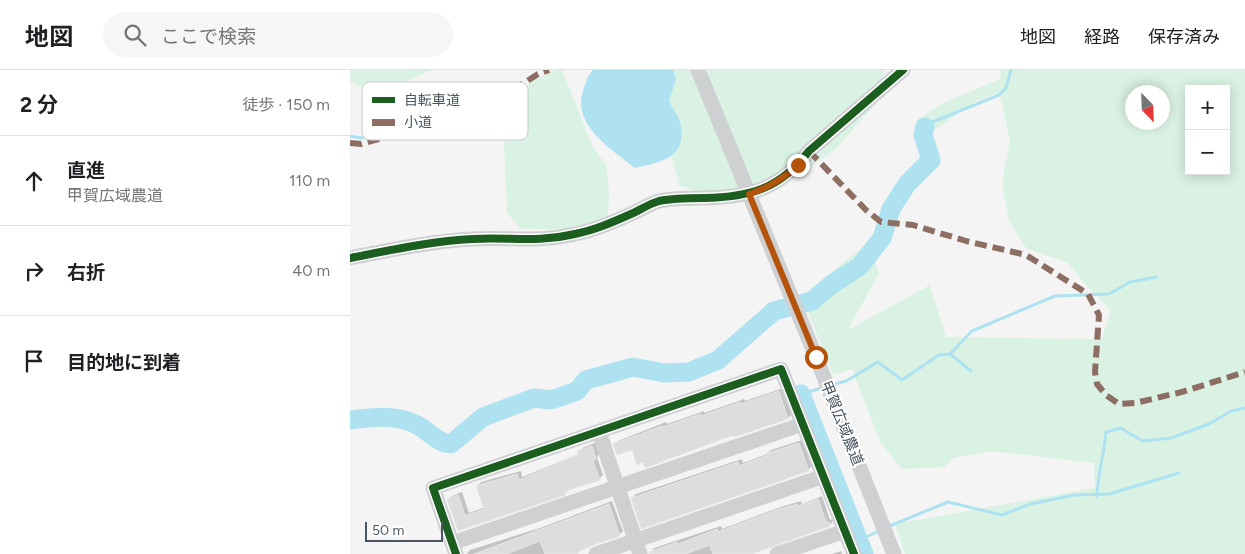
<!DOCTYPE html>
<html lang="ja">
<head>
<meta charset="utf-8">
<style>
	body { margin:0; font-family:Figtree,"Noto Sans JP",sans-serif; background:#f6f6f6; color:#202124 }
	.controls { position:absolute; right:15px; top:15px; display:grid; overflow:hidden; border-radius:0px; box-shadow:0 2px 12px #0003 }
	.controls button { width:45px; height:45px; display:grid; place-items:center; padding:0; border:0; border-bottom:1px solid #e0e0e0; background:#fff; color:#202124; font:25px sans-serif }
	.compass { position:absolute; left:775px; top:15px; width:45px; height:45px; border-radius:50%; background:#fff; box-shadow:0 2px 12px #0003; rotate:157deg }
	.scale { position:absolute; left:15px; bottom:12px; width:78px; box-sizing:border-box; padding-left:5px; border:2px solid #4a5661; border-top:0; font-size:14px; line-height:18px; white-space:nowrap; color:#4a5661; -webkit-text-stroke:4px #fff; paint-order:stroke }
	.stop { position:absolute; width:15px; height:15px; margin:-11px; border:4px solid #b45309; border-radius:50%; background:#fff }
	.stop.end { background:#b45309; border-color:#fff; box-shadow:0 1px 5px #0008 }
	.list { margin:0; padding:0; list-style:none }
	h2 { display:flex; justify-content:space-between; align-items:center; height:65px; margin:0; padding:0 20px; font-size:21px }
	h2 small { font-size:16px; font-weight:400; color:#757577 }
	.list li { display:grid; grid-template-columns:32px 1fr auto; gap:15px; align-items:center; box-sizing:border-box; height:90px; padding:0 20px; border-top:1px solid #e0e0e0 }
	.list b { display:block; font-size:19px; white-space:nowrap }
	.list p { margin:0; font-size:16px; white-space:nowrap; color:#757577 }
	.list em { font-size:16px; font-style:normal; color:#757577 }
	.icon { flex:none; width:28px; height:28px; fill:none; stroke:currentColor; stroke-width:2; stroke-linecap:round; stroke-linejoin:round }
	.map { position:relative; flex:none; width:895px; height:484px; overflow:hidden }
	header { display:flex; align-items:center; gap:30px; box-sizing:border-box; height:70px; padding:0 25px; background:#fff; border-bottom:1px solid #e0e0e0 }
	header strong { font-size:24px }
	nav { display:flex; gap:28px; margin-inline-start:auto; font-size:18px }
	.search { width:350px; height:45px; background:#f6f6f6; display:flex; align-items:center; gap:12px; box-sizing:border-box; padding:0 18px; border-radius:28px; color:#757577; font-size:19px }
	main { display:flex }
	aside { flex:1; background:#fff }
	.map>svg:first-child { display:block }
	.green { fill:#d9f2e3; fill-rule:evenodd }
	.water { fill:#aee2f0 }
	.shadow { fill:#0003 }
	.lines { fill:none; stroke-linecap:round; stroke-linejoin:round }
	.stream { stroke:#aee2f0; stroke-width:3 }
	.river { stroke:#aee2f0; stroke-width:19 }
	.building { fill:#ddddde; stroke:#e5e6e7 }
	.minor { stroke:#ced0d2; stroke-width:15 }
	.quiet { stroke:#8d6e63; stroke-width:6; stroke-dasharray:12 6; stroke-linecap:butt }
	.cycleway-casing { stroke:#fff; stroke-width:11 }
	.cycleway { stroke:#1b5e20; stroke-width:8 }
	.route { stroke:#b45309; stroke-width:6 }
	.labels { text-anchor:middle; stroke-width:4; stroke-linejoin:round; paint-order:stroke }
	.street-label { font-size:15px; fill:#4a5661; stroke:#fff }
	.key { fill:#fff; stroke:#c9ccd0; stroke-width:1 }
	.key-label { font-size:14px; fill:#4a5661 }
</style>
</head>
<body>
<header>
<strong>地図</strong>
<div class="search"><svg class="icon" aria-label="search" viewBox="0 0 24 24"><circle cx="10" cy="10" r="6"/><path d="M15 15l6 6"/></svg>ここで検索</div>
<nav><a>地図</a><a>経路</a><a>保存済み</a></nav>
</header>
<main>
<aside>
<h2>2 分<small>徒歩 · 150 m</small></h2>
<ul class="list">
<li><svg class="icon" aria-label="ahead" viewBox="0 0 24 24"><path d="M12 20V5M6 11l6-6 6 6"/></svg><div><b>直進</b><p>甲賀広域農道</p></div><em>110 m</em></li>
<li><svg class="icon" aria-label="right" viewBox="0 0 24 24"><path d="M7 20v-9h11M14 6l5 5-5 5"/></svg><div><b>右折</b></div><em>40 m</em></li>
<li><svg class="icon" aria-label="arrive" viewBox="0 0 24 24"><path d="M6 21V4h12l-3 4 3 4H6"/></svg><div><b>目的地に到着</b></div></li>
</ul>
</aside>
<div class="map">
<svg width="895" height="484" viewBox="0 0 895 484">
	<rect width="100%" height="100%" fill="#f4f4f4"/>
	<g class="green">
		<polygon points="0,0 82,0 50,14 20,20 0,12"/>
		<polygon points="206,0 212,0 242,75 256,95 259,120 258,148 217,159 171,159 157,143 154,73 165,61 154,38 183,10"/>
		<polygon points="315,0 341,0 373,48 357,0 533,0 534,24 486,79 454,101 415,118 370,129 329,115 319,76"/>
		<path d="M 651,0 L 895,0 L 895,484 L 555,484 L 545,454 L 745,418 L 744,393 L 641,381 L 604,388 L 594,397 L 552,399 L 530,372 L 502,299 L 483,305 L 452,226 L 519,172 L 529,203 L 498,260 L 580,215 L 596,267 L 752,269 L 761,240 L 743,223 L 718,193 L 676,178 L 659,151 L 652,113 L 660,70 L 649,22 L 621,34 L 582,62 L 587,76 L 571,77 L 566,51 L 589,35 L 650,9 ZM 839,19 L 876,19 L 876,101 L 839,101 ZM 812,22 L 812,52 L 782,52 L 782,22 Z"/>
	</g>
	<path class="water" d="M 243,0 L 323,0 L 326,9 L 319,31 C 322,39 330,47 331,56 C 336,89 310,92 285,98 C 262,79 222,56 233,21 C 236,13 237,6 243,0 Z"/>
	<g class="shadow">
		<polygon points="433,318 442,344 438,348 385,366 384,363 283,378 264,375 268,371 316,352 317,354 354,341 354,343 394,329 395,331"/>
		<polygon points="452,370 462,396 458,400 282,428 286,424 392,389 393,393 417,384 421,380"/>
		<polygon points="245,373 249,384 247,387 253,405 249,409 219,420 215,423 109,460 98,430 102,426 112,422 119,443 135,437 127,416 131,412 171,401 172,407 229,384 232,378"/>
		<polygon points="472,426 480,450 482,449 483,451 480,455 401,484 299,484 304,478 371,456 372,459 431,437 451,431 452,434"/>
		<polygon points="262,431 273,461 269,465 221,484 117,484 120,480 190,458"/>
		<polygon points="491,481 492,484 482,484"/>
	</g>
	<g class="lines">
		<g class="stream">
			<polyline points="575,57 580,53 649,25 656,18 661,0"/>
			<polyline points="0,66 11,68 84,49 108,51 131,48"/>
			<polyline points="600,284 621,301"/>
			<polyline points="481,315 496,311 528,292 552,310 589,285 600,284 622,261 705,226 759,224 780,212 807,207"/>
			<polyline points="451,324 472,318"/>
			<path d="M 747,426 C 748,403 754,384 756,362 L 771,358 L 792,371 L 821,368 L 859,354 L 881,341 L 895,338"/>
			<polyline points="537,457 598,432 652,445 680,434 724,425 759,424 829,403"/>
			<polyline points="509,470 529,461"/>
		</g>
		<g class="river">
			<polyline points="451,324 514,484"/>
			<path d="M 0,350 C 23,347 46,344 67,355 C 78,360 88,374 101,374 L 133,347 L 184,328 L 201,330 L 210,327 L 227,321 L 236,310 L 283,297 L 314,303 L 339,302 L 368,290 L 424,241 L 462,231 L 481,215 L 510,196 L 532,168 L 541,139 L 557,114 L 581,90 L 573,65 L 575,57"/>
		</g>
	</g>
	<g class="building">
		<polygon points="429,321 438,349 384,367 383,365 295,398 293,392 287,395 282,380 267,385 263,374 312,356 313,357 350,344 351,346 390,332 391,334"/>
		<polygon points="449,373 459,401 291,459 281,428 388,392 389,396 416,386 415,384"/>
		<polygon points="242,376 246,389 243,391 250,410 215,421 216,425 108,461 97,429 108,425 115,446 134,439 126,416 167,404 169,410 228,385 227,381"/>
		<polygon points="468,429 476,452 479,452 480,456 402,484 363,484 360,475 335,484 299,484 299,482 327,472 328,474 367,459 368,462 427,440 447,434 448,436"/>
		<polygon points="259,434 270,466 243,475 228,482 228,484 195,484 190,471 156,484 124,484"/>
	</g>
	<g class="lines">
		<g class="minor">
			<polyline points="348,0 466,287 544,484"/>
			<path d="M 0,188 C 41,180 82,171 123,169 C 160,167 187,173 225,164 C 245,160 263,152 281,144 C 290,140 299,134 309,131 C 323,128 339,128 354,128 C 400,127 430,119 459,81 L 553,0"/>
			<polyline points="249,362 290,484"/>
			<polyline points="102,473 453,354"/>
			<polyline points="106,484 83,418 431,299 504,484"/>
			<polyline points="246,484 474,406"/>
			<polyline points="427,484 495,461"/>
		</g>
		<g class="quiet">
			<polyline points="0,73 11,74 79,55 122,56 135,51 166,18 188,4 199,0"/>
			<polyline points="459,81 516,140 531,152 563,155 616,171 676,185 738,224 749,245 745,302 747,314 756,325 769,334 785,333 832,322 895,302"/>
		</g>
		<g class="cycleway-casing">
			<g id="cycleway">
				<path d="M 0,188 C 41,180 82,171 123,169 C 160,167 187,173 225,164 C 245,160 263,152 281,144 C 290,140 299,134 309,131 C 323,128 339,128 354,128 C 400,127 430,119 459,81 L 553,0"/>
				<polyline points="106,484 83,418 431,299 504,484"/>
			</g>
		</g>
		<use href="#cycleway" class="cycleway"/>
	</g>
	<g class="lines">
		<path class="route" d="M 448,95 C 433,109 418,118 399,124 L 466,287"/>
	</g>
	<g class="labels">
		<g class="street-label">
			<text transform="translate(492 353) rotate(68)" y="5">甲賀広域農道</text>
		</g>
	</g>
	<rect x="12" y="12" width="166" height="58" rx="8" class="key"/>
	<rect x="22" y="27" width="23" height="6" fill="#1b5e20"/>
	<rect x="22" y="49" width="23" height="7" fill="#8d6e63"/>
	<g class="key-label">
		<text x="54" y="35">自転車道</text>
		<text x="54" y="57">小道</text>
	</g>
</svg>
<div class="controls">
<button>+</button>
<button>−</button>
</div>
<svg class="compass" viewBox="-18 -18 36 36"><path d="M0-13l5 13h-10z" fill="#e53935"/><path d="M0 13l5-13h-10z" fill="#757577"/></svg>
<div class="scale">50 m</div>
<div class="stop" style="left:466px;top:287px"></div>
<div class="stop end" style="left:448px;top:95px"></div>
</div>
</main>
</body>
</html>
